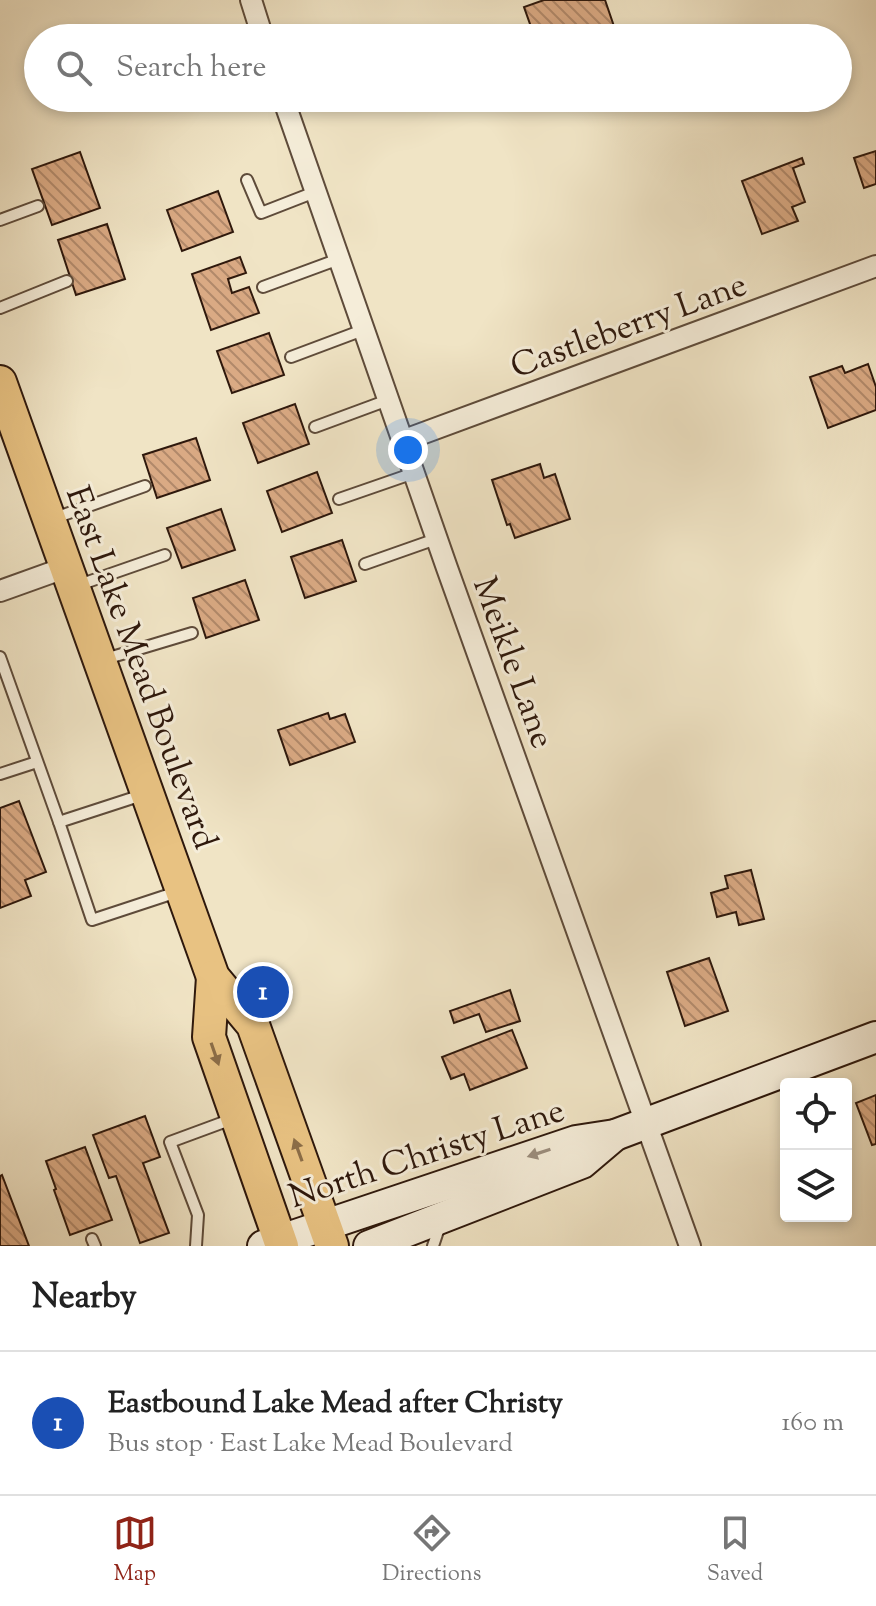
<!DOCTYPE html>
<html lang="en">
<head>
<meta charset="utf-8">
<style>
	body { margin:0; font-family:"Sorts Mill Goudy",serif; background:#f6f6f6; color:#222 }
	.controls { position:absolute; right:24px; bottom:24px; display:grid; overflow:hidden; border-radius:8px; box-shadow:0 4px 12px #0003 }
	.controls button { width:72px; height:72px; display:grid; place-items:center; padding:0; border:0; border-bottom:2px solid #e0e0e0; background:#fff; color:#222; font:40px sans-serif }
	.you { position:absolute; left:408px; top:450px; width:28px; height:28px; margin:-20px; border:6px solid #fff; border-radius:50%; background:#1a73e8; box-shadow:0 0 0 12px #1a73e833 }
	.badge { display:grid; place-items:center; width:52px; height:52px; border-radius:50%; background:#8f2418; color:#fff; font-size:26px; font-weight:700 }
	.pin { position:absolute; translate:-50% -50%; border:4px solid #fff; box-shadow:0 2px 8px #0006 }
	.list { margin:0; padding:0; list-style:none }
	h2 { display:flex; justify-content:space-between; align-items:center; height:104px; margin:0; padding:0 32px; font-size:34px }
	h2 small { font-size:26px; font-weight:400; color:#767676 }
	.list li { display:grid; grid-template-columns:52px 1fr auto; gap:24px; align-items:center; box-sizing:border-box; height:144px; padding:0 32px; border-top:2px solid #e0e0e0 }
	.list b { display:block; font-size:30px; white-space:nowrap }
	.list p { margin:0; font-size:26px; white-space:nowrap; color:#767676 }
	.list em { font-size:26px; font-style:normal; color:#767676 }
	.icon { flex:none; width:44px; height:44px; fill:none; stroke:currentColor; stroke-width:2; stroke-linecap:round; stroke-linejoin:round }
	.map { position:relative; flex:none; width:876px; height:1246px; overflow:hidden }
	.search { position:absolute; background:#fff; box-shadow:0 4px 12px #0003; left:24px; right:24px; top:24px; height:88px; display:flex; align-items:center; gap:20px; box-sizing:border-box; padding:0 28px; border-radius:44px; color:#767676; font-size:30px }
	.sheet { height:248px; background:#fff }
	nav { display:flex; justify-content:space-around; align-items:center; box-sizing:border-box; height:112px; border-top:2px solid #e0e0e0; background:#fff; font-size:22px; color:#767676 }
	nav a { display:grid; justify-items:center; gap:4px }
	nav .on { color:#8f2418 }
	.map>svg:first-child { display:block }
	.building { fill:url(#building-back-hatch); stroke:#2e180c; stroke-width:2 }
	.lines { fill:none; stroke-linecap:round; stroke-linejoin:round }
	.lane-casing { stroke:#5e4b3a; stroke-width:14 }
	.street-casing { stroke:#5e4b3a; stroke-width:24 }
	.secondary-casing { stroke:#2e180c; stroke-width:34 }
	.primary-casing { stroke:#2e180c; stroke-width:36 }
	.lane { stroke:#f5edd9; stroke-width:10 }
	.street { stroke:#f5edd9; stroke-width:20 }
	.secondary { stroke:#f5edd9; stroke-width:30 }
	.primary { stroke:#e8c282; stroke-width:32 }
	.oneway { fill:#8b6d47 }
	.oneway2 { fill:#9b8d7d }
	.labels { text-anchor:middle; stroke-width:6; stroke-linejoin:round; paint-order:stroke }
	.street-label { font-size:34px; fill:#2e180c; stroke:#f5edd9 }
</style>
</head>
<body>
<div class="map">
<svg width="876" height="1246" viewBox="0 0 876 1246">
	<defs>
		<pattern id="building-back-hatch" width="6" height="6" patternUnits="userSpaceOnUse" patternTransform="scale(2)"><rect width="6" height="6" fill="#daaa84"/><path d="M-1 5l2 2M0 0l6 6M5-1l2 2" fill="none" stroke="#b1896a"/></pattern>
	</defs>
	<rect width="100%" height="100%" fill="#f0e4c5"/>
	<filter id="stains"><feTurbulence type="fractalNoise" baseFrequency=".0025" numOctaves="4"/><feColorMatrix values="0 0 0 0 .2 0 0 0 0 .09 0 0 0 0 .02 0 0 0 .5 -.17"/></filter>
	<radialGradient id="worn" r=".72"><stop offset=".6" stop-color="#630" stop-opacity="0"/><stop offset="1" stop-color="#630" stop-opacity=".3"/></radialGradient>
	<g class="building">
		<polygon points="544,0 605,0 618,38 554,38 552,33 535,38 524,7"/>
		<polygon points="876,151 876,184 864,188 854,158"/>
		<polygon points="80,152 100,208 52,225 32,169"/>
		<polygon points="802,158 804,164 793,168 805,202 792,207 798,221 762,234 742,181"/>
		<polygon points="218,191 233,232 182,251 167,210"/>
		<polygon points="107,224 125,279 76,295 58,240"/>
		<polygon points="240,257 246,273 228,279 232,293 249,287 259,313 211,330 192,274"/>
		<polygon points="269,333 284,375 232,393 217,351"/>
		<polygon points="868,364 876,387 876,410 828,428 810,377 842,366 845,373"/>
		<polygon points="295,404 309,444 258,463 243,423"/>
		<polygon points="196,438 210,480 157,498 143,455"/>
		<polygon points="540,464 544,478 555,474 570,519 515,538 510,524 507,525 492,480"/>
		<polygon points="317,472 332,513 282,532 267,491"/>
		<polygon points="221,509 235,550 182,568 167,528"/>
		<polygon points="342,540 356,581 305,598 291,557"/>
		<polygon points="245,580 259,620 206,638 193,598"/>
		<polygon points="328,713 330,719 345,714 355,742 290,765 278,730"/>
		<polygon points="19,801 46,872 25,880 31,896 0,908 0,808"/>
		<polygon points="751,870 764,919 739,925 736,912 717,917 711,893 728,888 725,876"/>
		<polygon points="709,958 728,1011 685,1026 667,972"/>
		<polygon points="510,990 520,1021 486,1032 479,1014 454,1023 450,1011"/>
		<polygon points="512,1030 527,1068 470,1090 464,1074 451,1079 442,1057"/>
		<polygon points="876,1095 876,1144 872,1145 856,1103"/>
		<polygon points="145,1116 160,1157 143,1163 169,1233 140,1243 116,1176 109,1178 93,1135"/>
		<polygon points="85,1147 112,1220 70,1235 54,1190 56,1189 46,1161"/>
		<polygon points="2,1175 29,1246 0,1246 0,1176"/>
	</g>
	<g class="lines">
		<g class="lane-casing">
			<g id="lane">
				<polyline points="247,180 261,213 315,192"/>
				<polyline points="0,220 38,206"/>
				<polyline points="263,287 339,259"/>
				<polyline points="0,308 67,281"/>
				<polyline points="291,357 363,330"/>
				<polyline points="315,427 388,400"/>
				<polyline points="339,499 414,473"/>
				<polyline points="52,519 145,486"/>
				<polyline points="365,564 436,539"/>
				<polyline points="76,586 165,555"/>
				<polyline points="0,657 59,822"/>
				<polyline points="102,660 192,633"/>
				<polyline points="0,774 37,762"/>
				<polyline points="142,795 59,822 92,920 177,892"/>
				<polyline points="92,1239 95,1246"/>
				<polyline points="196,1246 198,1215 170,1142 235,1118"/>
				<polyline points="433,1246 440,1225"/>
			</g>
		</g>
		<g class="street-casing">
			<g id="street">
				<polyline points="251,0 263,38"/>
				<polyline points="283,98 447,568 690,1246"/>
				<polyline points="402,441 876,266"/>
				<polyline points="0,591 67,567"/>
			</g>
		</g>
		<g class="secondary-casing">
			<g id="secondary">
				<polyline points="263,1246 576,1141 615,1135 876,1037"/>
				<polyline points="369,1246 582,1163 615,1135"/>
			</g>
		</g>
		<g class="primary-casing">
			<g id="primary">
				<polyline points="0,382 213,977 253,1025 332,1246"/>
				<polyline points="213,977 209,1037 282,1246"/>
			</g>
		</g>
		<use href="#lane" class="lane"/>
		<use href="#street" class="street"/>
		<use href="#secondary" class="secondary"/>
		<use href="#primary" class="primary"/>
	</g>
	<defs><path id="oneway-solid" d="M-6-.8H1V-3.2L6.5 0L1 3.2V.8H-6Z" transform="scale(2)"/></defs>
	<g class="oneway">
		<use href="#oneway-solid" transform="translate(215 1054) rotate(71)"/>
		<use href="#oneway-solid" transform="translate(298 1150) rotate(-110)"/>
	</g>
	<use class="oneway2" href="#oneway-solid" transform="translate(539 1153) rotate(162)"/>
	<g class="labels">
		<g class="street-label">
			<text transform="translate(628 324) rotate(-20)" y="12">Castleberry Lane</text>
			<text transform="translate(515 662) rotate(70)" y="12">Meikle Lane</text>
			<text transform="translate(143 667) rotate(70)" y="12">East Lake Mead Boulevard</text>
			<text transform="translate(426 1152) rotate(-18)" y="12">North Christy Lane</text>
		</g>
	</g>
	<rect width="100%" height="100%" filter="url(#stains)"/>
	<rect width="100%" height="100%" fill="url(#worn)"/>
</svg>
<div class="controls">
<button><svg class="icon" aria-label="locate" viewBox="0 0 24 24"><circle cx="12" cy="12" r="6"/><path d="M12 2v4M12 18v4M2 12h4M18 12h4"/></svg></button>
<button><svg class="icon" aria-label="layers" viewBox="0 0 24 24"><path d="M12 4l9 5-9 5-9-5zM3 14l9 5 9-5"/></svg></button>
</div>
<div class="you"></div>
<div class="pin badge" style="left:263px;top:992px;background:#1a4fb4">1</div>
<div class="search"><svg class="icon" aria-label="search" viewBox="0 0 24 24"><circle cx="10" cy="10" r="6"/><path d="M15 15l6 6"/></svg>Search here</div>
</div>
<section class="sheet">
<h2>Nearby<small></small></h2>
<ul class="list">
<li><span class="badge" style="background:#1a4fb4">1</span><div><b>Eastbound Lake Mead after Christy</b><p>Bus stop · East Lake Mead Boulevard</p></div><em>160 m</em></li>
</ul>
</section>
<nav>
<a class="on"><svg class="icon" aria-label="map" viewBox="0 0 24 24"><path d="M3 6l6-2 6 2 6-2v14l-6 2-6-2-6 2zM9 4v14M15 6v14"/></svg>Map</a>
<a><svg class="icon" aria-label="directions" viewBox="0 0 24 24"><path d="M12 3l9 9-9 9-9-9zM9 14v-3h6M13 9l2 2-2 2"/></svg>Directions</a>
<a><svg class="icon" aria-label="saved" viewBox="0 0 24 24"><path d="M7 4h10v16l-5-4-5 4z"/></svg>Saved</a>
</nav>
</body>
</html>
